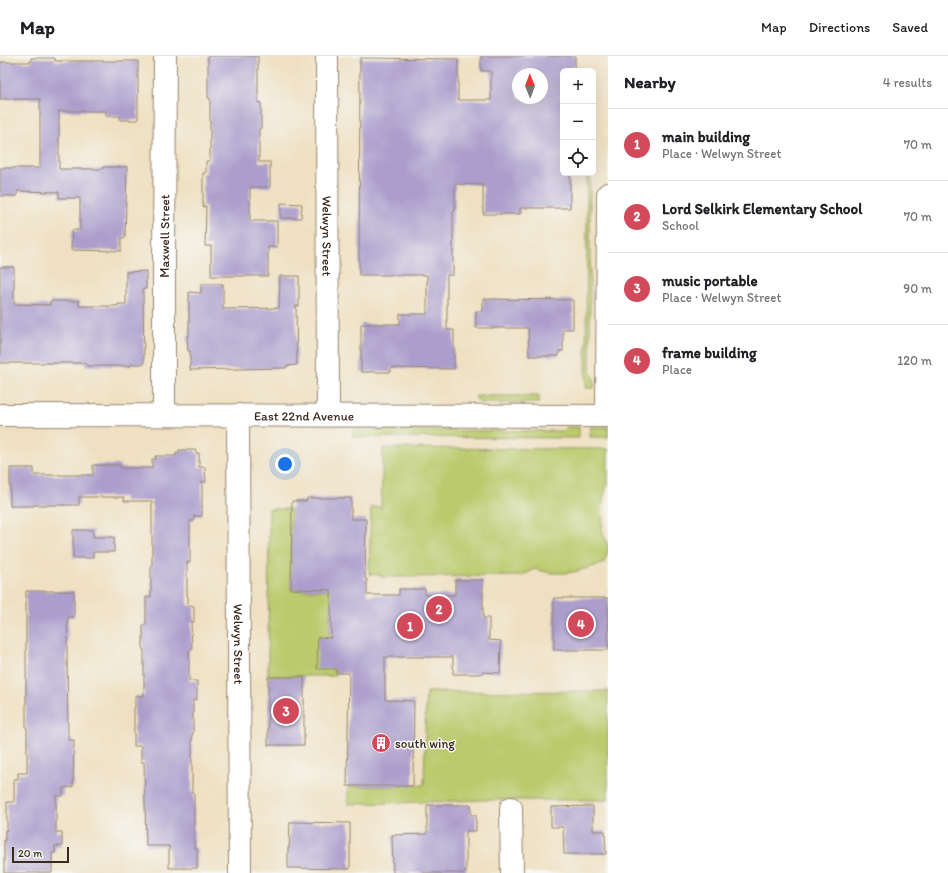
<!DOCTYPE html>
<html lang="en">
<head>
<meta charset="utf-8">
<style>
	body { margin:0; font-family:Itim,sans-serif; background:#f6f6f6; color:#202124 }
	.controls { position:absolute; right:12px; top:12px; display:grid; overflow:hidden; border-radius:6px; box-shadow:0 4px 16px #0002 }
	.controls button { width:36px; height:36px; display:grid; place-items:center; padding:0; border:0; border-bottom:1px solid #e0e0e0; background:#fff; color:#202124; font:20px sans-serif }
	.compass { position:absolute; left:512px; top:12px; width:36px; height:36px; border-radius:50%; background:#fff; box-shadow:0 4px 16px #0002; rotate:359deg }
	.scale { position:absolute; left:12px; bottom:10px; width:57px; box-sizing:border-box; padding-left:4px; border:2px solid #3b2a1e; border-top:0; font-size:11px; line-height:14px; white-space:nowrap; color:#3b2a1e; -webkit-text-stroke:3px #f6f6f2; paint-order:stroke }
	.you { position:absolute; left:285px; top:408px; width:14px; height:14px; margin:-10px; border:3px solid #fff; border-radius:50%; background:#1a73e8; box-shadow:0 0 0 6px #1a73e833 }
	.badge { display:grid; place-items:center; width:26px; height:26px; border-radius:50%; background:#d1495b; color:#fff; font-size:13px; font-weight:700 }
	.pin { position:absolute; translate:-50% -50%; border:2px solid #fff; box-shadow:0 1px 4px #0006 }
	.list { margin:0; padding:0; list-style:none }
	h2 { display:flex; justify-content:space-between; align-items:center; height:52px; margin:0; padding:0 16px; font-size:17px }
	h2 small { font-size:13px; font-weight:400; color:#757577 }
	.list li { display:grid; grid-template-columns:26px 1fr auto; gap:12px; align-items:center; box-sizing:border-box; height:72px; padding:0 16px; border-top:1px solid #e0e0e0 }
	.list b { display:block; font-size:15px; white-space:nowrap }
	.list p { margin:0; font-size:13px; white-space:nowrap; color:#757577 }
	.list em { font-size:13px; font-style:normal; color:#757577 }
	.icon { flex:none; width:22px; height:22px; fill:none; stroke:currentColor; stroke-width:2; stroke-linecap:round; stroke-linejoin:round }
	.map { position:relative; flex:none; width:608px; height:817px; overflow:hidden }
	header { display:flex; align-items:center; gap:24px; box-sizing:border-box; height:56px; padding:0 20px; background:#fff; border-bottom:1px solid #e0e0e0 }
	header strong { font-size:19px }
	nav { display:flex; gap:22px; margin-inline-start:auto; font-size:14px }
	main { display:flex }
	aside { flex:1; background:#fff }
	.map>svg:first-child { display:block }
	.green { fill:#baca6c; stroke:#7a7a45 }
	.building { fill:#ab9ecc; fill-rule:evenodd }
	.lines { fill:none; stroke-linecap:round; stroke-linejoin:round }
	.minor-casing { stroke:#958570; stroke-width:24 }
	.minor { stroke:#fff; stroke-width:22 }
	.labels { text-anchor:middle; stroke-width:3; stroke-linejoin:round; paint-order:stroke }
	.street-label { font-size:13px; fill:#3b2a1e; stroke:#f6f6f2 }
	.poi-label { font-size:13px; fill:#3b2a1e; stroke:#f6f6f2; text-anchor:start }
</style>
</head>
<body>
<header>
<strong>Map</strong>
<nav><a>Map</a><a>Directions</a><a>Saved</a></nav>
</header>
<main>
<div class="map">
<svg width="608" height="817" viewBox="0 0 608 817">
	<rect width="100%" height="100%" fill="#f6f6f2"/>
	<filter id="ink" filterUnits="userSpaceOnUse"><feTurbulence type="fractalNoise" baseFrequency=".025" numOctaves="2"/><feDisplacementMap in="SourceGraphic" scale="8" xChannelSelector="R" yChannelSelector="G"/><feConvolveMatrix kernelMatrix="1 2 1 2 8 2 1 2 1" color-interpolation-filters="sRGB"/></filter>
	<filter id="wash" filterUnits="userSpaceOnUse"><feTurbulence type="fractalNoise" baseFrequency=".012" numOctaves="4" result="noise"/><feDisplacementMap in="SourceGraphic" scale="16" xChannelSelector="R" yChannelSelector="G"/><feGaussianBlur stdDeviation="0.9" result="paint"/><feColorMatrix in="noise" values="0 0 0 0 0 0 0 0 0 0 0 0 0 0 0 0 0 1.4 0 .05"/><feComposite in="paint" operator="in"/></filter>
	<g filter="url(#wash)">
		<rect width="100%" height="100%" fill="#efe0c1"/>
		<g class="green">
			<polygon points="587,118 590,118 590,316 594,321 594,332 586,332"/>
			<polygon points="477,340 539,340 539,347 481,347 479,346 475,341"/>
			<polygon points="567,371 579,371 579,382 353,381 353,374 563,375"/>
			<rect x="590" y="371" width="18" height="10"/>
			<path d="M 383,392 L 608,393 L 608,428 L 603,442 L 602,475 L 608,489 L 608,495 L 604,507 C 579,515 562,522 535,513 L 521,520 L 381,521 L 381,519 L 369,518 L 371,451 L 381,451 Z"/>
			<polygon points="269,453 291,453 291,534 336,534 336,558 330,558 330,580 335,581 335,620 268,620"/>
			<polygon points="608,635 608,744 485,744 424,746 348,748 348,731 424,729 426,636"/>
		</g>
		<g id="blocks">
			<g class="building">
				<polygon points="208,0 258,0 258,47 261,47 261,72 259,73 259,106 270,106 270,131 250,131 250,165 277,165 277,191 268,191 268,220 211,220 211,190 205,190 206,150 203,151 203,117 206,117 206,105 210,105 210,42 208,42"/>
				<path d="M 481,0 L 575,0 L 575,15 L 563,15 L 563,117 L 570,117 L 570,152 L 520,152 L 520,158 L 483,158 L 483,129 L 455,128 L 455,155 L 453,155 L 453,219 L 447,219 L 447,274 L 454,274 L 454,313 L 391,312 L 391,316 L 361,316 L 361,268 L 400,268 L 400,258 L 427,258 L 427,219 L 359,219 L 360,2 L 458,3 L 458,44 L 491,44 L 491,15 L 481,15 ZM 518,18 L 542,18 L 542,42 L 518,42 Z"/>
				<polygon points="31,2 55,2 55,5 138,5 138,64 120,64 120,60 106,60 106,55 59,55 59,113 103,113 103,111 127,111 125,182 121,182 121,195 71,194 72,174 80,174 80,142 59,142 59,136 17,135 17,140 0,140 0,112 40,112 40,43 0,43 0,6 31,6"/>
				<polygon points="281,147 302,148 301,162 281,162"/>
				<polygon points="0,211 14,211 14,248 50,249 50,245 79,245 79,250 118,250 118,248 126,248 126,216 146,215 146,233 143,233 144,308 131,308 131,310 87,310 84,307 0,307"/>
				<polygon points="280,220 299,220 299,250 296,250 297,309 286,310 286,312 190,314 190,295 188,295 187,280 189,280 189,236 201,237 201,228 223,228 223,253 279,252"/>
				<polygon points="483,243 573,244 573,273 563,273 563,295 559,295 559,300 529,300 528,272 476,272 476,255 483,255"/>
				<polygon points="179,394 196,394 196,397 199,397 199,411 205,411 206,426 202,426 202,460 194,460 194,465 190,465 190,506 187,506 187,540 188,540 188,549 194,550 194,566 191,566 192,594 189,594 189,625 197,625 197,644 193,644 193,678 192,678 192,736 194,736 194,792 197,792 197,812 169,812 169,790 146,790 144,706 141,706 141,690 134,690 134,652 135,652 135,640 144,640 144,594 143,594 143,569 146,569 146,541 151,541 151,510 152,510 152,445 124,445 124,441 79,441 79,449 34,449 34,450 10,450 10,412 34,412 34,419 93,419 93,409 120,409 120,412 152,412 152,403 156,403 155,400 176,400 176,397 179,397"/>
				<polygon points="307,442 351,442 351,463 366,463 365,523 367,523 367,539 399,539 399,533 425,533 425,539 455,539 455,524 483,524 483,562 489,562 489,584 501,585 500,617 482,616 481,618 453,618 453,601 385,601 385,644 414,645 413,730 347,730 349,617 336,617 336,613 317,613 318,581 331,582 331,534 291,533 292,445 307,445"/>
				<polygon points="73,474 93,474 93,481 114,481 114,496 93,496 93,502 73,502"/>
				<polygon points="26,535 74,535 74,561 68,561 67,594 68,684 74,684 73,731 63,732 63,740 56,740 56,776 62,776 62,790 55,790 55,797 52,797 52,817 4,817 4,784 5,784 5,774 7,774 7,746 14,746 14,723 18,723 18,717 27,717 27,672 26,672"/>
				<rect x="554" y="542" width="54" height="52"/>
				<rect x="268" y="621" width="36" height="68"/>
				<polygon points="427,749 471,749 471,759 476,759 476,775 466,775 466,817 393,817 392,779 427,778"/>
				<polygon points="593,750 593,775 605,775 606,798 564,798 563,771 551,771 551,751"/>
				<polygon points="290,766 350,767 350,813 288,812 288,792 289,792"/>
			</g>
		</g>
	</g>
	<g filter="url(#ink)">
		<use href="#blocks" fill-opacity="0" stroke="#958570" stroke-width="1"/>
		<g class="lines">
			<g class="minor-casing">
				<g id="minor">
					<path id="s1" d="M 327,0 L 328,359"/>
					<path id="s2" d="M 0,359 L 608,360"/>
					<path id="s3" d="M 164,359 L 164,209 L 165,0"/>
					<path id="s4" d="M 238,359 L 240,817"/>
					<polyline points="607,360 608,138"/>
					<polyline points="511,752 512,817"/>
				</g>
			</g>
			<use href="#minor" class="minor"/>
		</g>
	</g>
	<defs>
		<g id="building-disc" transform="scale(1)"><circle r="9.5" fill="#d1495b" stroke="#f6f6f2"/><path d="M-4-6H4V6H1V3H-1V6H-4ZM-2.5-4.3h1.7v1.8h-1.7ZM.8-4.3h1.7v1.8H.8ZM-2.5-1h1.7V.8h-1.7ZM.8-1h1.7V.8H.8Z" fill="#fff"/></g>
	</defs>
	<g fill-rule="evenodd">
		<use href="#building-disc" x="381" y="687"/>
	</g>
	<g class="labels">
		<g class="street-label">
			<text dy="5" stroke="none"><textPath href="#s3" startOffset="179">Maxwell Street</textPath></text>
			<text dy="5" stroke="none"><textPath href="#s1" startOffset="180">Welwyn Street</textPath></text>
			<text dy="5" stroke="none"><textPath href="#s2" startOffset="304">East 22nd Avenue</textPath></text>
			<text dy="5" stroke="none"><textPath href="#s4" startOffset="229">Welwyn Street</textPath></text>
		</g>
		<g class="poi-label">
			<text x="395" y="692">south wing</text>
		</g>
	</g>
</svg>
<div class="controls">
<button>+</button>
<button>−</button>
<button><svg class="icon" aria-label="locate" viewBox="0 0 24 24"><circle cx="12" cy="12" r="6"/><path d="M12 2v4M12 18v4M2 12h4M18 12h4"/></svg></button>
</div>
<svg class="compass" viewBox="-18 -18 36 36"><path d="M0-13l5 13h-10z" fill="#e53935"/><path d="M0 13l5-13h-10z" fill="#757577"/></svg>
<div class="scale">20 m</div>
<div class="you"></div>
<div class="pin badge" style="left:410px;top:570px">1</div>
<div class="pin badge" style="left:439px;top:553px">2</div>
<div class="pin badge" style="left:286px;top:655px">3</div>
<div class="pin badge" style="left:581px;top:568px">4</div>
</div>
<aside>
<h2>Nearby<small>4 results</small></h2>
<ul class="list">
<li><span class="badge">1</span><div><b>main building</b><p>Place · Welwyn Street</p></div><em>70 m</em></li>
<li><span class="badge">2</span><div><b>Lord Selkirk Elementary School</b><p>School</p></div><em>70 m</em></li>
<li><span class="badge">3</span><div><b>music portable</b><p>Place · Welwyn Street</p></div><em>90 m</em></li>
<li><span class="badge">4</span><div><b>frame building</b><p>Place</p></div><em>120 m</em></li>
</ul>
</aside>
</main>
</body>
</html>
